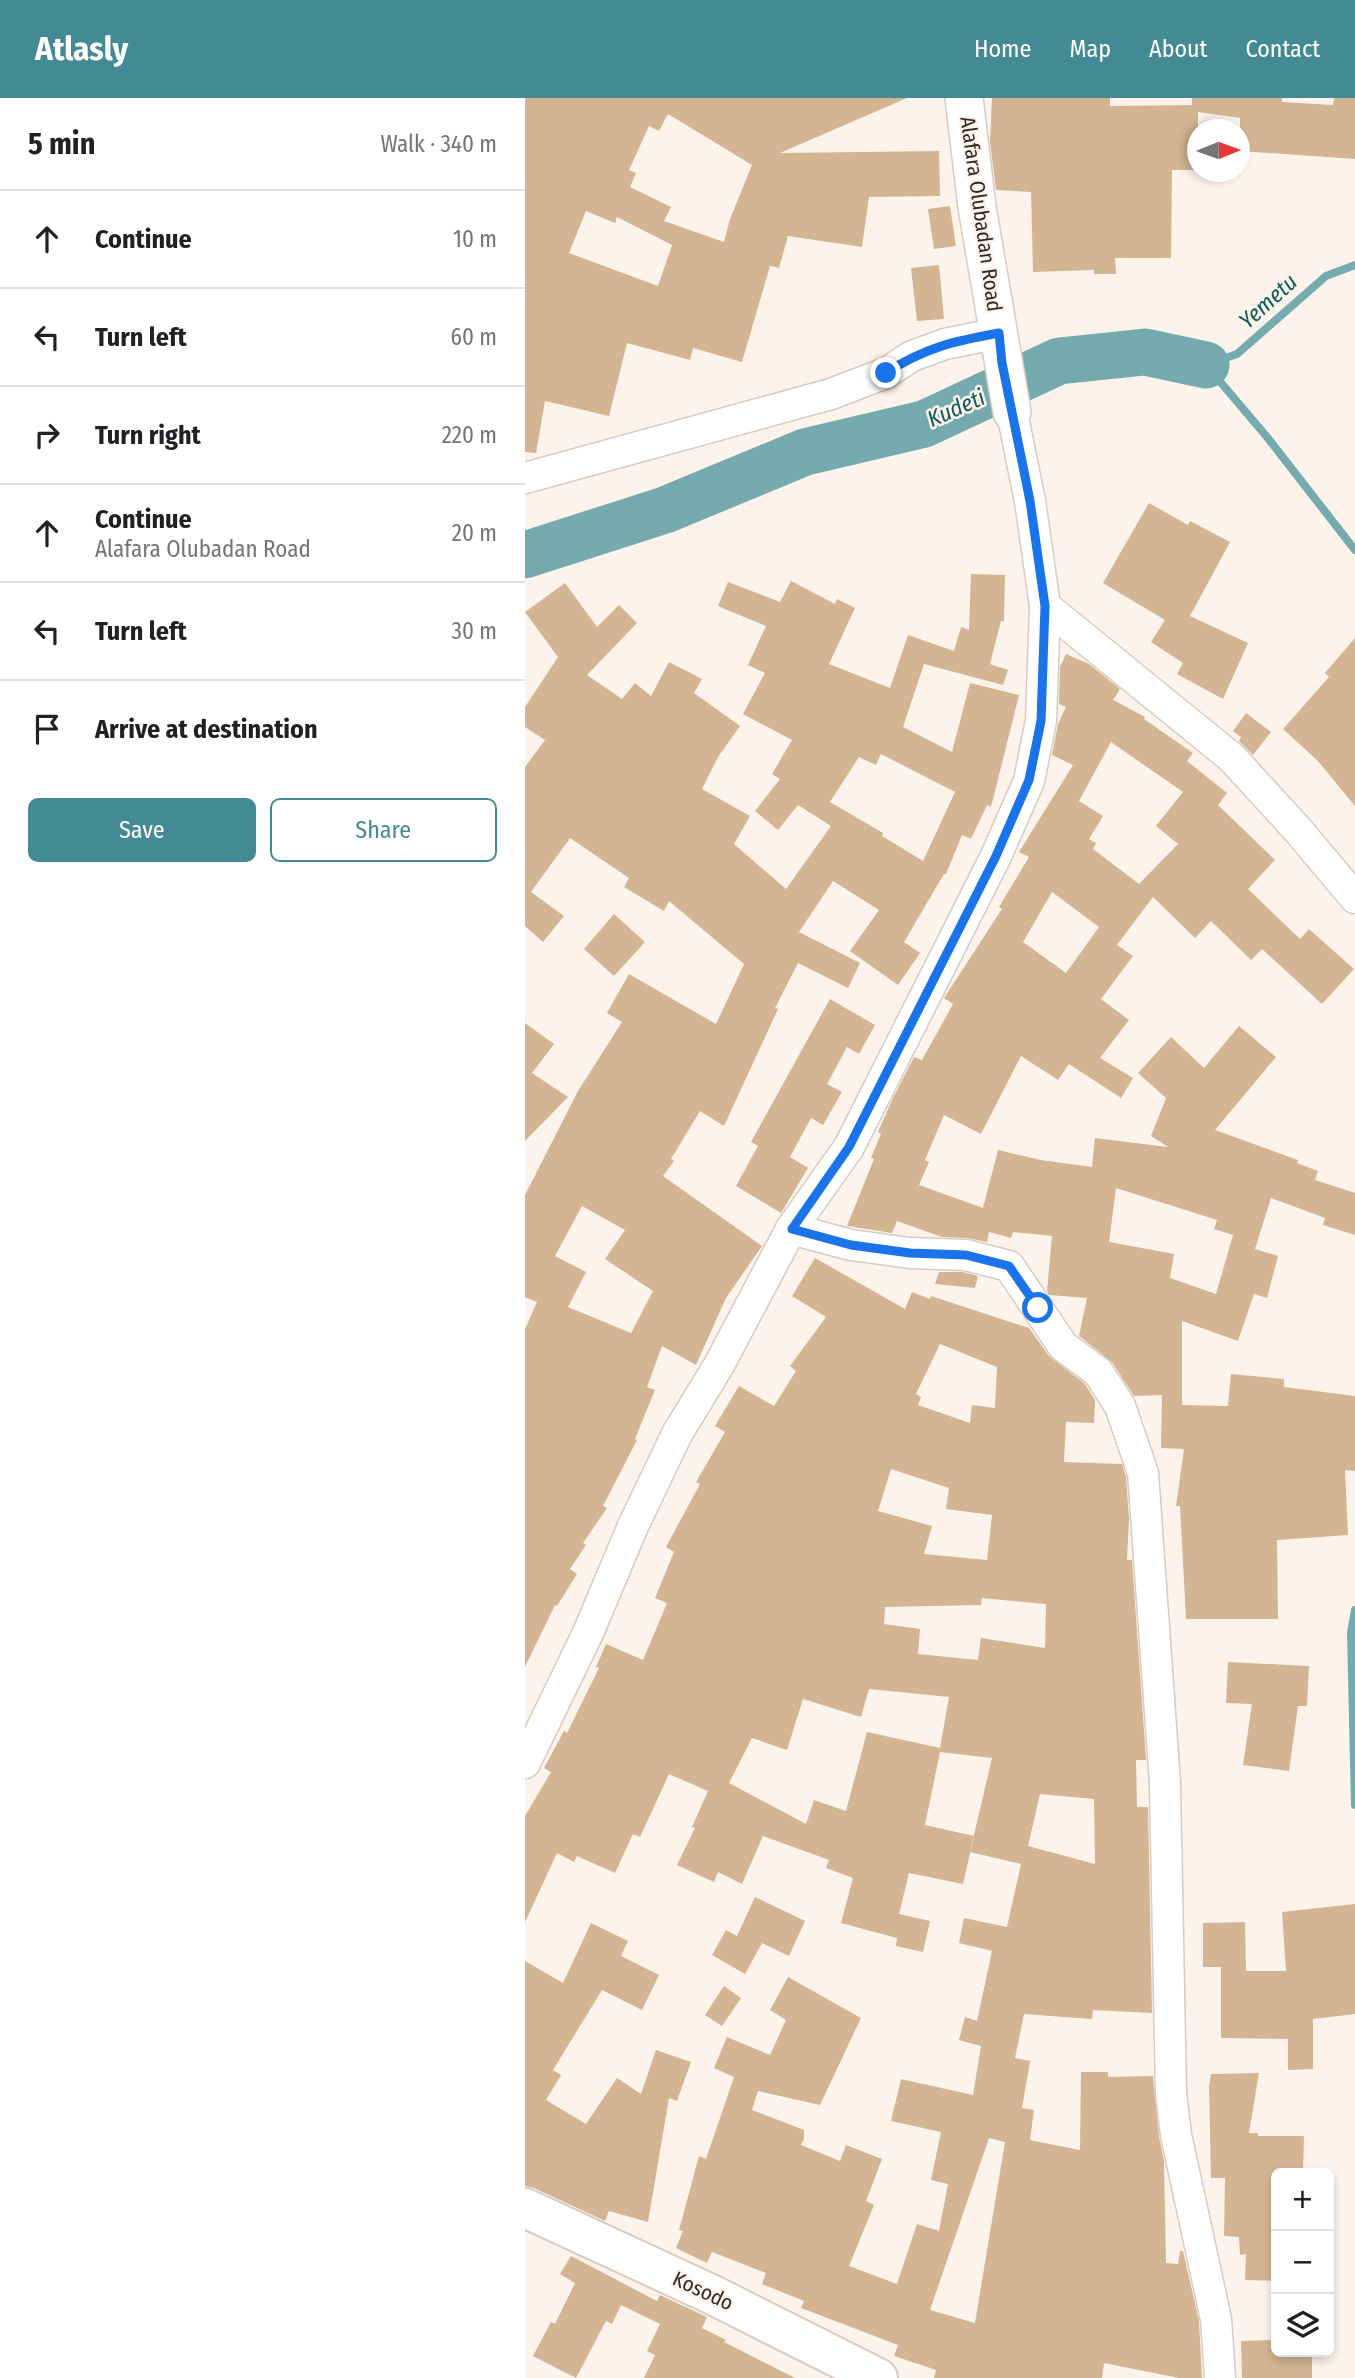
<!DOCTYPE html>
<html lang="en">
<head>
<meta charset="utf-8">
<style>
	body { margin:0; font-family:"Fira Sans Condensed",sans-serif; background:#f6f6f6; color:#202124 }
	.controls { position:absolute; right:21px; bottom:21px; display:grid; overflow:hidden; border-radius:10px; box-shadow:0 4px 10px #0003 }
	.controls button { width:63px; height:63px; display:grid; place-items:center; padding:0; border:0; border-bottom:2px solid #e0e0e0; background:#fff; color:#202124; font:35px sans-serif }
	.compass { position:absolute; left:662px; top:21px; width:63px; height:63px; border-radius:50%; background:#fff; box-shadow:0 4px 10px #0003; rotate:89deg }
	.stop { position:absolute; width:21px; height:21px; margin:-16px; border:5px solid #1a73e8; border-radius:50%; background:#fff }
	.stop.end { background:#1a73e8; border-color:#fff; box-shadow:0 2px 7px #0008 }
	.list { margin:0; padding:0; list-style:none }
	h2 { display:flex; justify-content:space-between; align-items:center; height:91px; margin:0; padding:0 28px; font-size:30px }
	h2 small { font-size:23px; font-weight:400; color:#757577 }
	.list li { display:grid; grid-template-columns:46px 1fr auto; gap:21px; align-items:center; box-sizing:border-box; height:98px; padding:0 28px; border-top:2px solid #e0e0e0 }
	.list b { display:block; font-size:26px; white-space:nowrap }
	.list p { margin:0; font-size:23px; white-space:nowrap; color:#757577 }
	.list em { font-size:23px; font-style:normal; color:#757577 }
	.actions { display:flex; gap:14px; padding:21px 28px }
	.actions a { flex:1; padding:16px 0; border:2px solid #448a95; border-radius:10px; text-align:center; font-size:24px; color:#448a95 }
	.actions .main { background:#448a95; color:#fff }
	.icon { flex:none; width:38px; height:38px; fill:none; stroke:currentColor; stroke-width:2; stroke-linecap:round; stroke-linejoin:round }
	.map { position:relative; flex:none; width:830px; height:2280px; overflow:hidden }
	header { display:flex; align-items:center; gap:42px; box-sizing:border-box; height:98px; padding:0 35px; background:#448a95; color:#fff }
	header strong { font-size:33px }
	nav { display:flex; gap:38px; margin-inline-start:auto; font-size:24px }
	main { display:flex }
	aside { flex:1; background:#fff }
	.map>svg:first-child { display:block }
	.lines { fill:none; stroke-linecap:round; stroke-linejoin:round }
	.stream { stroke:#75abae; stroke-width:8 }
	.river { stroke:#75abae; stroke-width:47 }
	.building { fill:#d3b593; fill-rule:evenodd }
	.minor-casing { stroke:#d8cbc1; stroke-width:33 }
	.tertiary-casing { stroke:#d8cbc1; stroke-width:40 }
	.secondary-casing { stroke:#d8cbc1; stroke-width:42 }
	.minor { stroke:#fff; stroke-width:30 }
	.tertiary { stroke:#fff; stroke-width:37 }
	.secondary { stroke:#fff; stroke-width:38 }
	.route { stroke:#1a73e8; stroke-width:9 }
	.labels { text-anchor:middle; stroke-width:5; stroke-linejoin:round; paint-order:stroke }
	.street-label { font-size:21px; fill:#2f2a26; stroke:#fef3eb }
	.water-label { font-size:23px; font-style:italic; fill:#0c5b5f; stroke:#fef3eb }
</style>
</head>
<body>
<header>
<strong>Atlasly</strong>
<nav><a>Home</a><a>Map</a><a>About</a><a>Contact</a></nav>
</header>
<main>
<aside>
<h2>5 min<small>Walk · 340 m</small></h2>
<ul class="list">
<li><svg class="icon" aria-label="ahead" viewBox="0 0 24 24"><path d="M12 20V5M6 11l6-6 6 6"/></svg><div><b>Continue</b></div><em>10 m</em></li>
<li><svg class="icon" aria-label="left" viewBox="0 0 24 24"><path d="M17 20v-9H6M10 6l-5 5 5 5"/></svg><div><b>Turn left</b></div><em>60 m</em></li>
<li><svg class="icon" aria-label="right" viewBox="0 0 24 24"><path d="M7 20v-9h11M14 6l5 5-5 5"/></svg><div><b>Turn right</b></div><em>220 m</em></li>
<li><svg class="icon" aria-label="ahead" viewBox="0 0 24 24"><path d="M12 20V5M6 11l6-6 6 6"/></svg><div><b>Continue</b><p>Alafara Olubadan Road</p></div><em>20 m</em></li>
<li><svg class="icon" aria-label="left" viewBox="0 0 24 24"><path d="M17 20v-9H6M10 6l-5 5 5 5"/></svg><div><b>Turn left</b></div><em>30 m</em></li>
<li><svg class="icon" aria-label="arrive" viewBox="0 0 24 24"><path d="M6 21V4h12l-3 4 3 4H6"/></svg><div><b>Arrive at destination</b></div></li>
</ul>
<div class="actions"><a class="main">Save</a><a>Share</a></div>
</aside>
<div class="map">
<svg width="830" height="2280" viewBox="0 0 830 2280">
	<rect width="100%" height="100%" fill="#fef3eb"/>
	<g class="lines">
		<g class="stream">
			<polyline points="830,167 801,178 712,256 681,267 742,339 830,452"/>
			<polyline points="830,1512 826,1535 830,1707"/>
		</g>
		<polyline class="river" points="0,457 140,412 280,354 399,326 534,263 620,254 681,267"/>
	</g>
	<g class="building">
		<path d="M 0,0 L 382,0 L 255,55 L 414,53 L 415,98 L 344,99 L 337,149 L 263,138 L 254,170 L 245,168 L 217,264 L 168,250 L 165,262 L 102,245 L 84,318 L 20,303 L 11,355 L 0,354 ZM 143,16 L 227,67 L 205,121 L 199,144 L 139,123 L 146,109 L 105,89 L 111,75 L 104,72 L 124,28 L 134,33 ZM 61,113 L 90,125 L 92,119 L 147,147 L 133,188 L 44,155 Z"/>
		<polygon points="467,0 585,0 585,8 667,7 667,0 757,0 757,4 808,7 809,0 830,0 830,61 715,53 715,20 673,14 673,72 647,72 646,160 590,160 591,176 569,176 569,172 508,174 506,94 471,92 465,44"/>
		<polygon points="425,108 431,148 409,151 403,111"/>
		<polygon points="414,167 419,221 392,223 386,170"/>
		<polygon points="624,405 663,427 665,423 705,444 665,518 723,545 698,601 652,576 658,565 626,544 640,522 578,485"/>
		<path d="M 446,476 L 480,477 L 479,523 L 476,523 L 465,566 L 483,572 L 478,587 L 399,566 L 378,629 L 427,654 L 445,585 L 494,597 L 466,709 L 462,707 L 446,741 L 437,737 L 421,776 L 419,776 L 379,844 L 395,855 L 373,887 L 325,853 L 354,812 L 308,783 L 274,834 L 335,865 L 323,890 L 273,865 L 250,910 L 253,911 L 199,1028 L 175,1013 L 146,1061 L 149,1063 L 138,1078 L 237,1148 L 201,1200 L 171,1267 L 137,1248 L 122,1289 L 130,1292 L 110,1341 L 112,1342 L 78,1408 L 82,1410 L 58,1445 L 61,1447 L 45,1471 L 52,1476 L 32,1508 L 30,1507 L 0,1569 L 0,1231 L 12,1204 L 0,1199 L 0,1097 L 53,993 L 97,924 L 82,915 L 104,876 L 191,926 L 219,866 L 144,803 L 139,813 L 99,789 L 104,780 L 45,740 L 6,794 L 39,818 L 18,844 L 0,828 L 0,669 L 20,642 L 0,629 L 0,609 L 33,559 L 0,514 L 40,485 L 72,529 L 94,507 L 112,525 L 62,577 L 97,601 L 110,585 L 126,598 L 144,564 L 177,581 L 169,595 L 215,628 L 193,659 L 177,691 L 225,718 L 209,746 L 261,791 L 306,728 L 273,707 L 253,732 L 230,713 L 255,681 L 247,676 L 267,642 L 218,616 L 240,575 L 223,567 L 241,528 L 193,508 L 203,484 L 255,504 L 266,483 L 310,506 L 312,501 L 330,510 L 304,566 L 365,590 L 383,537 L 429,553 L 436,529 L 444,532 ZM 356,656 L 430,694 L 398,763 L 357,738 L 358,735 L 305,704 L 334,659 L 351,667 ZM 57,1108 L 100,1132 L 80,1161 L 128,1193 L 106,1235 L 43,1209 L 61,1174 L 30,1158 Z"/>
		<polygon points="830,540 830,708 793,663 758,631 804,579 800,575"/>
		<path d="M 541,556 L 564,566 L 595,591 L 588,602 L 620,619 L 619,621 L 668,655 L 662,663 L 702,695 L 693,707 L 750,762 L 723,791 L 775,841 L 784,831 L 829,871 L 797,906 L 737,851 L 726,862 L 686,823 L 670,840 L 628,799 L 592,847 L 608,858 L 576,901 L 604,922 L 575,960 L 608,980 L 596,1000 L 544,966 L 533,982 L 496,958 L 456,1036 L 419,1017 L 400,1062 L 404,1064 L 394,1087 L 458,1110 L 473,1052 L 516,1062 L 567,1069 L 570,1040 L 643,1049 L 626,1038 L 641,1000 L 613,975 L 646,939 L 679,970 L 714,928 L 751,959 L 690,1032 L 773,1062 L 772,1065 L 793,1073 L 790,1082 L 830,1095 L 830,1137 L 798,1127 L 800,1120 L 746,1100 L 730,1151 L 753,1158 L 742,1200 L 729,1196 L 713,1243 L 657,1223 L 657,1307 L 703,1308 L 706,1276 L 759,1281 L 759,1289 L 830,1298 L 830,1373 L 820,1372 L 823,1437 L 752,1442 L 753,1521 L 661,1521 L 655,1408 L 651,1408 L 659,1351 L 636,1350 L 637,1297 L 609,1298 L 587,1264 L 554,1238 L 562,1200 L 524,1197 L 522,1193 L 527,1138 L 488,1134 L 486,1140 L 464,1134 L 462,1144 L 442,1140 L 417,1139 L 372,1123 L 367,1135 L 322,1128 L 349,1061 L 346,1060 L 356,1036 L 353,1034 L 367,1002 L 389,959 L 397,962 L 428,906 L 419,900 L 477,811 L 474,809 L 504,759 L 494,754 L 548,667 L 527,657 L 533,626 L 541,609 L 534,606 L 535,569 ZM 586,644 L 658,694 L 631,728 L 653,746 L 614,786 L 568,751 L 571,745 L 564,741 L 578,718 L 554,703 ZM 527,794 L 574,829 L 541,875 L 498,844 ZM 591,1090 L 692,1122 L 689,1131 L 708,1137 L 691,1196 L 645,1180 L 649,1156 L 584,1144 Z"/>
		<polygon points="721,615 746,634 728,657 714,643 716,639 708,633"/>
		<polygon points="89,816 120,844 89,878 59,851"/>
		<polygon points="305,901 350,927 334,956 322,949 302,986 317,994 298,1027 286,1020 265,1059 283,1070 256,1115 211,1088 233,1048 226,1044"/>
		<polygon points="0,925 29,946 7,975 43,999 0,1043"/>
		<path d="M 290,1160 L 380,1211 L 387,1194 L 405,1201 L 406,1198 L 504,1230 L 524,1258 L 560,1286 L 570,1302 L 569,1325 L 541,1324 L 539,1364 L 597,1366 L 601,1379 L 604,1421 L 602,1462 L 607,1462 L 621,1662 L 611,1662 L 612,1709 L 623,1709 L 627,1915 L 568,1912 L 567,1921 L 499,1916 L 490,1960 L 505,1963 L 497,2010 L 509,2012 L 505,2042 L 555,2052 L 556,1974 L 583,1974 L 583,1979 L 628,1978 L 634,2039 L 639,2063 L 641,2165 L 653,2166 L 655,2153 L 658,2153 L 674,2223 L 677,2280 L 654,2280 L 579,2265 L 577,2280 L 409,2280 L 411,2272 L 369,2258 L 373,2247 L 276,2210 L 279,2203 L 237,2186 L 241,2175 L 187,2154 L 182,2165 L 151,2150 L 158,2133 L 154,2132 L 174,2058 L 181,2061 L 209,1979 L 189,1970 L 202,1939 L 245,1957 L 261,1922 L 245,1912 L 263,1879 L 336,1920 L 295,2007 L 233,1993 L 227,2012 L 279,2032 L 279,2041 L 276,2047 L 315,2063 L 321,2047 L 357,2061 L 341,2103 L 349,2107 L 324,2168 L 372,2186 L 392,2126 L 414,2133 L 423,2086 L 406,2082 L 416,2034 L 366,2023 L 376,1981 L 448,1997 L 456,1948 L 434,1942 L 440,1919 L 452,1923 L 467,1853 L 434,1845 L 439,1820 L 482,1829 L 496,1766 L 445,1754 L 467,1660 L 415,1654 L 400,1727 L 449,1738 L 438,1786 L 384,1775 L 374,1816 L 405,1823 L 398,1854 L 371,1848 L 372,1840 L 316,1825 L 328,1780 L 301,1770 L 304,1762 L 238,1738 L 217,1786 L 193,1774 L 189,1784 L 152,1767 L 170,1730 L 167,1729 L 183,1693 L 144,1676 L 115,1739 L 108,1736 L 90,1775 L 52,1758 L 49,1764 L 32,1755 L 0,1824 L 0,1718 L 26,1674 L 19,1670 L 39,1633 L 42,1635 L 74,1570 L 71,1569 L 81,1546 L 118,1562 L 142,1505 L 130,1500 L 149,1454 L 141,1449 L 175,1386 L 171,1384 L 200,1334 L 190,1328 L 214,1288 L 249,1308 L 271,1273 L 265,1268 L 301,1219 L 267,1198 ZM 415,1246 L 472,1269 L 470,1310 L 447,1307 L 445,1325 L 393,1307 L 396,1299 L 391,1296 ZM 366,1371 L 424,1390 L 421,1411 L 467,1417 L 462,1462 L 399,1456 L 407,1428 L 353,1413 ZM 457,1500 L 521,1506 L 520,1550 L 456,1540 L 453,1562 L 393,1556 L 395,1531 L 359,1526 L 360,1509 L 456,1507 ZM 344,1591 L 424,1599 L 415,1650 L 342,1634 L 321,1713 L 289,1702 L 281,1726 L 204,1685 L 227,1640 L 262,1652 L 278,1601 L 336,1619 ZM 515,1696 L 569,1701 L 570,1766 L 503,1748 ZM 464,2040 L 480,2044 L 450,2225 L 405,2212 Z"/>
		<polygon points="414,1174 438,1174 453,1178 450,1190 410,1186"/>
		<polygon points="703,1564 784,1568 782,1608 773,1608 764,1673 718,1667 727,1606 701,1605"/>
		<polygon points="230,1799 280,1823 264,1858 237,1845 220,1876 187,1857 201,1832 212,1838"/>
		<polygon points="830,1806 830,1916 788,1921 788,1971 763,1972 763,1941 696,1940 696,1869 678,1869 678,1825 720,1824 721,1873 761,1873 757,1814"/>
		<polygon points="66,1825 103,1843 96,1858 134,1877 117,1912 77,1892 28,1972 36,1977 21,2002 61,2026 92,1980 116,1996 131,1952 166,1964 152,2003 144,2000 123,2124 84,2113 80,2123 9,2090 0,2088 0,1863 38,1885"/>
		<polygon points="199,1888 216,1900 197,1928 180,1917"/>
		<polygon points="734,1975 724,2035 733,2035 733,2038 779,2038 778,2075 751,2075 751,2183 720,2182 721,2156 715,2157 714,2139 699,2138 700,2080 686,2080 684,1988 686,1976"/>
		<polygon points="46,2158 132,2203 135,2197 182,2219 177,2230 201,2242 199,2244 270,2280 119,2280 130,2257 122,2253 135,2226 96,2207 87,2226 81,2223 51,2280 8,2258 26,2224 30,2226 50,2185 35,2176"/>
		<polygon points="751,2242 751,2254 787,2254 787,2280 717,2280 716,2243"/>
	</g>
	<g class="lines">
		<g class="minor-casing">
			<g id="minor">
				<polyline points="0,380 306,296 361,275 387,258 420,246 474,235"/>
				<polyline points="520,508 707,660 772,731 830,800"/>
				<polyline points="266,1131 326,1147 385,1155 441,1157 484,1168 538,1248 573,1274 595,1308 618,1375 640,1685 646,1995 651,2037 691,2221 695,2280"/>
				<polyline points="0,1665 63,1535 108,1428 152,1336 194,1267 266,1131 324,1049 471,758 504,683 516,623 520,508 505,403 487,314"/>
			</g>
		</g>
		<g class="tertiary-casing">
			<polyline id="tertiary" points="439,0 452,109 487,314"/>
		</g>
		<g class="secondary-casing">
			<polyline id="secondary" points="0,2110 188,2197 353,2280"/>
		</g>
		<use href="#minor" class="minor"/>
		<use href="#tertiary" class="tertiary"/>
		<use href="#secondary" class="secondary"/>
	</g>
	<g class="lines">
		<path class="route" d="M 361,275 C 399,250 429,243 474,235 L 477,265 L 505,403 L 520,508 L 516,623 L 504,682 L 471,758 L 324,1049 L 267,1131 L 326,1147 L 385,1155 L 441,1157 L 484,1168 L 513,1210"/>
	</g>
	<g class="labels">
		<g class="street-label">
			<text transform="translate(456 116) rotate(82)" y="7">Alafara Olubadan Road</text>
			<text transform="translate(178 2193) rotate(25)" y="7">Kosodo</text>
		</g>
		<g class="water-label">
			<text transform="translate(743 203) rotate(-42)" y="8">Yemetu</text>
			<text transform="translate(431 310) rotate(-24)" y="8">Kudeti</text>
		</g>
	</g>
</svg>
<div class="controls">
<button>+</button>
<button>−</button>
<button><svg class="icon" aria-label="layers" viewBox="0 0 24 24"><path d="M12 4l9 5-9 5-9-5zM3 14l9 5 9-5"/></svg></button>
</div>
<svg class="compass" viewBox="-18 -18 36 36"><path d="M0-13l5 13h-10z" fill="#e53935"/><path d="M0 13l5-13h-10z" fill="#757577"/></svg>
<div class="stop" style="left:513px;top:1210px"></div>
<div class="stop end" style="left:361px;top:275px"></div>
</div>
</main>
</body>
</html>
